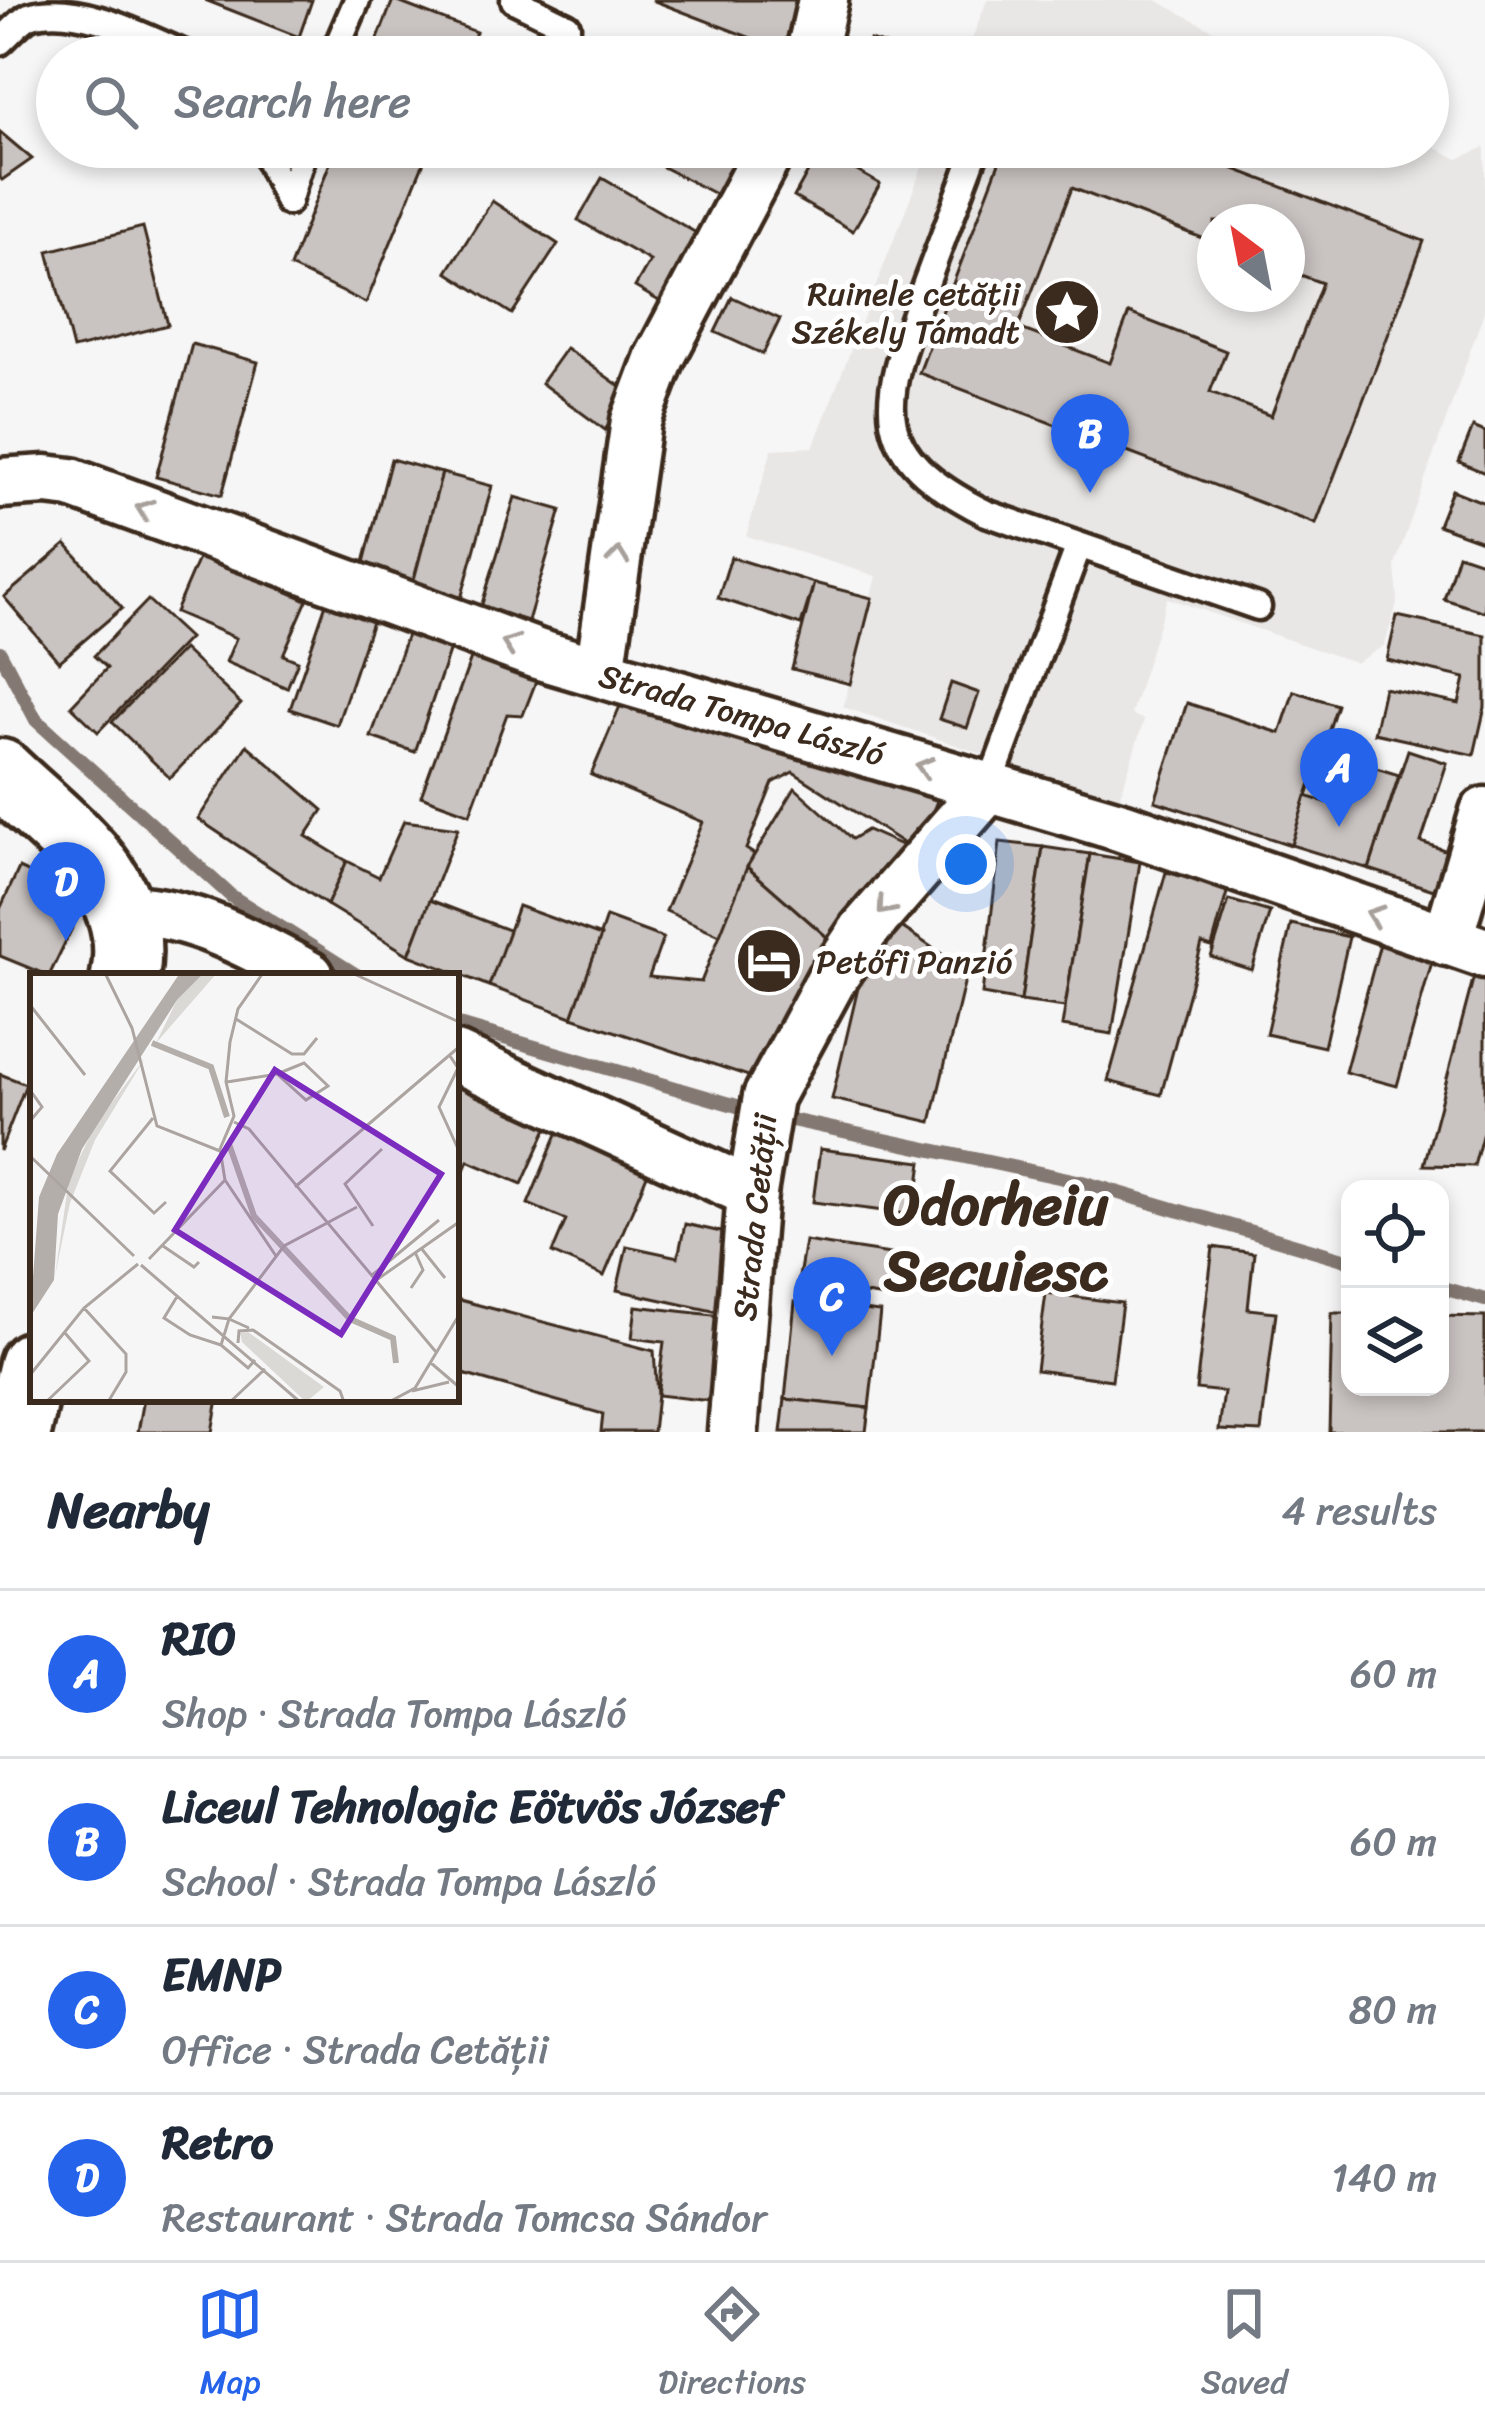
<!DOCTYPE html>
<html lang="en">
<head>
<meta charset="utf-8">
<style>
	body { margin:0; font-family:Sriracha,sans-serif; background:#f2f2f3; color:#1f2937 }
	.controls { position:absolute; right:36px; bottom:36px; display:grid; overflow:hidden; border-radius:24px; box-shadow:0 6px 18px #0003 }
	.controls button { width:108px; height:108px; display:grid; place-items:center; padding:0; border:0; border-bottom:3px solid #e0e1e3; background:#fff; color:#1f2937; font:60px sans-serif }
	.compass { position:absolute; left:1197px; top:204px; width:108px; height:108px; border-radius:50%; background:#fff; box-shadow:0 6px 18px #0003; rotate:328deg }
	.you { position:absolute; left:966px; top:864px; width:42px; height:42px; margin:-30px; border:9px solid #fff; border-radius:50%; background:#1a73e8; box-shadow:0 0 0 18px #1a73e833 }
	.badge { display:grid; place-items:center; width:78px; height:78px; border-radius:50%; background:#2563eb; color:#fff; font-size:39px; font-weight:700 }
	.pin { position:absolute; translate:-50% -99px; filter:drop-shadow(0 3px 6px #0008) }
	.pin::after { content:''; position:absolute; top:63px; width:42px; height:36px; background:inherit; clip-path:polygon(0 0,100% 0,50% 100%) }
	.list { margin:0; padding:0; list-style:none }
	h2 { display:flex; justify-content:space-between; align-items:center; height:156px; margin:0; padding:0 48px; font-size:51px }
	h2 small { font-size:39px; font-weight:400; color:#747a83 }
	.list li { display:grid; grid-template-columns:78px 1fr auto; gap:36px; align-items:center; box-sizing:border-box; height:168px; padding:0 48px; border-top:3px solid #e0e1e3 }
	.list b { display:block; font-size:45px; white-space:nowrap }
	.list p { margin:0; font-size:39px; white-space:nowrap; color:#747a83 }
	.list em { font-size:39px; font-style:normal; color:#747a83 }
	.icon { flex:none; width:66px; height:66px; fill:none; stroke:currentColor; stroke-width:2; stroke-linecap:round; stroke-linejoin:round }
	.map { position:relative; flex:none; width:1485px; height:1432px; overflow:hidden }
	.search { position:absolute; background:#fff; box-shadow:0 6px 18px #0003; left:36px; right:36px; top:36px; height:132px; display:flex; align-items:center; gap:30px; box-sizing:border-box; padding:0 42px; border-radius:66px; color:#747a83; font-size:45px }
	.sheet { height:828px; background:#fff }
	nav { display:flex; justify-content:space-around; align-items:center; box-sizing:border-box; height:168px; border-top:3px solid #e0e1e3; background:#fff; font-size:33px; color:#747a83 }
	nav a { display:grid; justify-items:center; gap:6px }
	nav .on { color:#2563eb }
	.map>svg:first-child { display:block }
	.built { fill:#e9e7e6; fill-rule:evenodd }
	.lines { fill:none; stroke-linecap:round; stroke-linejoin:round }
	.stream { stroke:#847972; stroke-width:14 }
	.building { fill:#c9c3c1; stroke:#3b2a1e; stroke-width:3; fill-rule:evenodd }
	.service-casing { stroke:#3b2a1e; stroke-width:33 }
	.minor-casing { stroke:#3b2a1e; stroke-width:57 }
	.primary-casing { stroke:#3b2a1e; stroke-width:75 }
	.service { stroke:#fff; stroke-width:24 }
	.minor { stroke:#fff; stroke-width:48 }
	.primary { stroke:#fff; stroke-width:66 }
	.oneway { stroke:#a79f9a }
	.labels { text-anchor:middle; stroke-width:10; stroke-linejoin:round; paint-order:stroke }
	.poi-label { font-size:33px; fill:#3b2a1e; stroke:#fff; text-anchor:end }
	.street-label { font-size:33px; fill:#3b2a1e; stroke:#fff }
	.town-label { font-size:57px; font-weight:bold; fill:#3b2a1e; stroke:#fff }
	.inset-river { fill:none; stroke:#b4aeaa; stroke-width:6 }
	.inset-road { fill:none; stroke:#aca4a0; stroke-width:3 }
	.view { fill:#7b2cbf; fill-opacity:0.15; stroke:#7b2cbf; stroke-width:6 }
	.inset-edge { fill:none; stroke:#3b2a1e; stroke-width:6 }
</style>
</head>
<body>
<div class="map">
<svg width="1485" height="1432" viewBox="0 0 1485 1432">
	<rect width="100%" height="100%" fill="#f7f6f6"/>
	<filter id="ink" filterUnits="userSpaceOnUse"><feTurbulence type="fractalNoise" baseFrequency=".00833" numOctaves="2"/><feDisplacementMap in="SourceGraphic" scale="24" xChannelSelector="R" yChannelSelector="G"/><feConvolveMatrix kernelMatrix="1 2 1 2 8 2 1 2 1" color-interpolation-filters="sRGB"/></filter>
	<g filter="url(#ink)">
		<g class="built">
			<polygon points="987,0 1156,0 1264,57 965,57"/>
			<path d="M 1428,143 L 1458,159 L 1485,147 L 1485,309 L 1395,565 L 1398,600 L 1385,645 L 1356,663 L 1167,598 L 1131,714 L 1144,720 L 1119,800 L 843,707 L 876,576 L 746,536 L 772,449 L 813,447 L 930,147 L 1428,147 ZM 1215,222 L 1287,222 L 1287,294 L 1215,294 Z"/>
		</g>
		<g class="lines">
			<g class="stream">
				<polyline points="0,652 36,720 231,896 358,976"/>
				<polyline points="456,1024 768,1115 1082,1182 1350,1261"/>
				<polyline points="1440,1287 1485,1300"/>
			</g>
		</g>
		<g class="building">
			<polygon points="205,0 312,0 299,37"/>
			<polygon points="393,0 476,32 466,57 371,57"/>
			<polygon points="652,0 805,0 785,51"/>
			<polygon points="870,40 920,57 864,57"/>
			<polygon points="0,132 32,159 2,180 0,178"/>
			<polygon points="336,147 430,147 366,303 290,267"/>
			<polygon points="624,147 752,147 725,199"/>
			<path d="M 1005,147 L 1177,147 L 1424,241 L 1316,524 L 919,373 ZM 1072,188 L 1215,243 L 1215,222 L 1287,222 L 1287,270 L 1322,283 L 1271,416 L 1210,392 L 1226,351 L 1129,313 L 1110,363 L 1018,328 Z"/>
			<polygon points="820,150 880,184 853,231 794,197"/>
			<polygon points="602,178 710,241 671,308 635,287 650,261 578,220"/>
			<polygon points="492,201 558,244 512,314 447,272"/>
			<polygon points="143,227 168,325 73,349 48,251"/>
			<polygon points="732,297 780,319 763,354 715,332"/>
			<polygon points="192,344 258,362 222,495 156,477"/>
			<polygon points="566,348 631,394 605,430 541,383"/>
			<polygon points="1473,427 1485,432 1485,473 1459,462"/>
			<polygon points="391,459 442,473 412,587 361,574"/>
			<polygon points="442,473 492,486 461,599 412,587"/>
			<polygon points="1452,490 1485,503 1485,542 1438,525"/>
			<polygon points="515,497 561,510 528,621 481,607"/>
			<polygon points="66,544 122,608 59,662 4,597"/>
			<polygon points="200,554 307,600 283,655 298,661 287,688 226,662 236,638 175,612"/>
			<polygon points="1458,554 1485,563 1485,612 1444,599"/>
			<polygon points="731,557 814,583 801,625 718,598"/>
			<polygon points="814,583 872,598 850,684 792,669"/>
			<polygon points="148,600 189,638 98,732 71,706 107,668 94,656"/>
			<polygon points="327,601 374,616 337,725 290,709"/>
			<polygon points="1397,616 1485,635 1485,707 1474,755 1374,733 1384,688 1459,704 1465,678 1387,660"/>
			<polygon points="410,626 453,640 415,752 371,737"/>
			<polygon points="477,642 542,666 523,715 507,714 470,814 421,796"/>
			<polygon points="183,649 241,704 170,778 112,722"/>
			<polygon points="951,683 979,693 967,728 939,719"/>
			<polygon points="629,685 940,793 917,852 793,772 773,783 746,849 754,854 720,935 666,911 703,822 591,775"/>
			<polygon points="1294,691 1337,705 1291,845 1155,801 1187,703 1280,733"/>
			<polygon points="247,745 323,810 306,836 347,861 327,905 198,819"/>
			<polygon points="1408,750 1447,763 1421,842 1456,854 1443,893 1369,869"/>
			<polygon points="1363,764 1399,775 1369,869 1291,845 1306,796 1349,809"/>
			<polygon points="795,788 852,839 867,830 917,852 837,946 747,867"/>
			<polygon points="404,821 458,828 409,955 327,905 347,861 379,877"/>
			<polygon points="1000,842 1043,847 1021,1001 982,994"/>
			<polygon points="1043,847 1090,854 1065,1007 1021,1001"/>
			<polygon points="1090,854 1140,862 1112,1034 1062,1026"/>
			<polygon points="747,867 837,946 772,1084 572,1017 606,917 663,938 649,977 701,982"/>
			<polygon points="19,868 86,899 49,976 0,956 0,909"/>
			<polygon points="1166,872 1228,889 1212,947 1202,944 1161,1095 1108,1081"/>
			<polygon points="430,900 511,931 489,986 409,955"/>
			<polygon points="1229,900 1270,912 1252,970 1211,957"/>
			<polygon points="518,906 601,936 572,1017 489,986"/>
			<polygon points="1291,924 1349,937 1324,1047 1266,1034"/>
			<polygon points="900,926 967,971 931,1122 832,1099 858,988"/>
			<polygon points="1381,940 1434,955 1397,1086 1345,1072"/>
			<polygon points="1476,968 1485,971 1485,1125 1474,1166 1424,1165"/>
			<polygon points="0,1074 26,1084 0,1151"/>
			<polygon points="456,1085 548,1126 522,1184 468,1161 456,1189"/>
			<polygon points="562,1122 653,1161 604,1276 552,1253 566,1220 528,1204"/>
			<polygon points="820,1149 922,1162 915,1215 813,1202"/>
			<polygon points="685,1224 739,1236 722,1313 617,1290 627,1246 678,1257"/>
			<polygon points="805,1241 897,1255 890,1298 798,1283"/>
			<polygon points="1213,1247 1254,1253 1248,1309 1276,1312 1261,1432 1219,1430 1224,1392 1196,1389"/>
			<polygon points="1046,1293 1122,1303 1112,1380 1036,1370"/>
			<polygon points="456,1299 654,1351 657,1395 653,1432 601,1432 603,1414 456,1372"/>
			<polygon points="795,1302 880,1312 869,1408 785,1399"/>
			<polygon points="636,1306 739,1318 728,1403 657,1395 664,1342 632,1338"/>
			<polygon points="1332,1313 1350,1313 1350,1387 1440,1387 1440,1316 1485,1317 1485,1432 1329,1432"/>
			<polygon points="144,1399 218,1399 212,1432 138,1432"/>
			<polygon points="785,1399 869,1408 866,1432 781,1432"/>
		</g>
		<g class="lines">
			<g class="service-casing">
				<g id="service">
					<polyline points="514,0 567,26"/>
					<path d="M 0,42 C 9,34 19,22 29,16 C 77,0 147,38 191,57"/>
					<polyline points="326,57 339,42 357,0"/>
					<polyline points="262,147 288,202"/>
					<path d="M 977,147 C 959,196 940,245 922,294 C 881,405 865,452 986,513 L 1258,607"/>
					<polyline points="288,202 305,147"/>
					<polyline points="989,787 1078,548"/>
				</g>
			</g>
			<g class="minor-casing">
				<g id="minor">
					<polyline points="810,57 823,0"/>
					<polyline points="0,483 46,480 71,483 537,654 1122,827 1485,953"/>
					<polyline points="600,672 636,421 660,357 771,147"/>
					<path d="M 122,911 C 186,908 253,945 309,976"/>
					<polyline points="1447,941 1485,812"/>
					<polyline points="456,1057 752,1193"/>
					<polyline points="733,1432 752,1193 768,1097 831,980 864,930 989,787"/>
				</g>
			</g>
			<g class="primary-casing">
				<g id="primary">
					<path d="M 0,773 C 57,828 143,884 125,976"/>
					<polyline points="17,1432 33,1365"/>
				</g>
			</g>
			<use href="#service" class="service"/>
			<use href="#minor" class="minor"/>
			<use href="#primary" class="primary"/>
		</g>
		<defs><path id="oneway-chevron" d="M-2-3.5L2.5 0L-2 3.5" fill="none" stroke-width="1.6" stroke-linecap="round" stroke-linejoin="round" transform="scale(3)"/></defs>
		<g class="oneway">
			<use href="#oneway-chevron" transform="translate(144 509) rotate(-160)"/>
			<use href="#oneway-chevron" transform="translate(618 556) rotate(-84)"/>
			<use href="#oneway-chevron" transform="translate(510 644) rotate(-160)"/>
			<use href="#oneway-chevron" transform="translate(924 767) rotate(-164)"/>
			<use href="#oneway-chevron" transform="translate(885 907) rotate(131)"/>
			<use href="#oneway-chevron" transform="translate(1374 915) rotate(-161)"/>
		</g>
	</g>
	<defs>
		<g id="sight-disc" transform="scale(3.45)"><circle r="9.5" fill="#3b2a1e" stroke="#fff"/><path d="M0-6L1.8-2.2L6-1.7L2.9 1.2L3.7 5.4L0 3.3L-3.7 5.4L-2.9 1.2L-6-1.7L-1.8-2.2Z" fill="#fff"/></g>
		<g id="hotel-disc" transform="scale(3.45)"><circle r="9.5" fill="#3b2a1e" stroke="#fff"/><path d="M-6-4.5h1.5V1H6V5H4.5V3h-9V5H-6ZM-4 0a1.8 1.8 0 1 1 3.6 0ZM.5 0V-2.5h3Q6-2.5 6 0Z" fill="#fff"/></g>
	</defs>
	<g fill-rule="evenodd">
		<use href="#sight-disc" x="1067" y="312"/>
		<use href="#hotel-disc" x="769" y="961"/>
	</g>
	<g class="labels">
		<g class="poi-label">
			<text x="1020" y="305">Ruinele cetății<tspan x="1020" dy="38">Székely Támadt</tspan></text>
			<text x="816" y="973" text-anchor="start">Petőfi Panzió</text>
		</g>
		<g class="street-label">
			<text transform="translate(742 714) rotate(16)" y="12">Strada Tompa László</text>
			<text transform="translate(754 1217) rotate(-84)" y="12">Strada Cetății</text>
		</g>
		<g class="town-label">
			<text x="996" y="1224">Odorheiu<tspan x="996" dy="66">Secuiesc</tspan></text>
		</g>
	</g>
	<g transform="translate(30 973)">
		<rect width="429" height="429" fill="#f7f6f6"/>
		<path d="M 174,0 L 187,0 L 126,70 L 147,27 ZM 115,85 L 65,167 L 40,230 L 25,303 L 39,206 L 66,151 ZM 218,359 L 294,414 L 276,429 L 212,369 L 210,360 Z" fill="#dbd9d6"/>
		<path d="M 150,0 L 174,0 L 147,27 L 52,176 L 28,241 L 24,307 L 0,344 L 9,224 L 27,181 Z" fill="#b4aeaa"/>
		<path class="inset-river" d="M 122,70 L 181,94 L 197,144M 199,171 L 224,243 L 320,346 L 363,365 L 366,390"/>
		<path class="inset-road" d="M 75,0 L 102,55 L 127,153 L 190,178M 322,0 L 429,49M 0,32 L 55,102M 206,46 L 262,81 L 274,81 L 287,65M 420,83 L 428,95 L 409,134 L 429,178M 197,109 L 247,101 L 276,127 L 298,113 L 274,90 L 247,101M 0,117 L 12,134 L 0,148M 123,145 L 80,198 L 124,240 L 136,229M 204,149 L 219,156 L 406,379M 0,183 L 104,283M 195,207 L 246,283M 265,214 L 429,74M 343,253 L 315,211 L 352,176M 133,273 L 164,294 L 169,289M 391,275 L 415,305M 119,286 L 195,207 L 190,176 L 204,143 L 196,109 L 200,69 L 208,36 L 233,0M 111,292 L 270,429M 341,303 L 409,247M 345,308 L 429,249M 381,315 L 393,297 L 385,279M 148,322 L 134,345 L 160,362 L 191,372 L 199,346 L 219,355M 54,335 L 96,381 L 96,399 L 78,429M 182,344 L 199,346 L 254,273 L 327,234M 208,370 L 209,358 L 223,357 L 310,418 L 314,429M 191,372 L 218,395 L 225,387M 401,390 L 429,414M 0,402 L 54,335 L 108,291M 382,418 L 419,409M 16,429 L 59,388 L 35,360M 200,429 L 235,396M 359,429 L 385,415 L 429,342"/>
		<path class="view" d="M 245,97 L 411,201 L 311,361 L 145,257 Z"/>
		<rect width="429" height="429" class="inset-edge"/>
	</g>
</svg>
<div class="controls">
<button><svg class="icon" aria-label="locate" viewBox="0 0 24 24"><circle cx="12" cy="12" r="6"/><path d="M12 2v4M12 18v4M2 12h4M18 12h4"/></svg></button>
<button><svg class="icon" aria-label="layers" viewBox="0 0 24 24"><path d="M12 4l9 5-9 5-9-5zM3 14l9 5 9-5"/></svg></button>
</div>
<svg class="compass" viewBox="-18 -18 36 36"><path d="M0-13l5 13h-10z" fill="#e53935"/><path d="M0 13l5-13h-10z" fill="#747a83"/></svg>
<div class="you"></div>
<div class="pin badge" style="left:1339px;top:827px">A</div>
<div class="pin badge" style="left:1090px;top:493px">B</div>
<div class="pin badge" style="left:832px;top:1356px">C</div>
<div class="pin badge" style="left:66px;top:941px">D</div>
<div class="search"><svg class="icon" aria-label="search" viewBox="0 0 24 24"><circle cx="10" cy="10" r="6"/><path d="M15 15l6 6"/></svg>Search here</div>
</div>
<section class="sheet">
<h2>Nearby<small>4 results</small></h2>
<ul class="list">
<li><span class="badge">A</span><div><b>RIO</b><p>Shop · Strada Tompa László</p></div><em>60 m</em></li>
<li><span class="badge">B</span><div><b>Liceul Tehnologic Eötvös József</b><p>School · Strada Tompa László</p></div><em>60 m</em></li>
<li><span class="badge">C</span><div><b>EMNP</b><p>Office · Strada Cetății</p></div><em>80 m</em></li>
<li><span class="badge">D</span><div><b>Retro</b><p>Restaurant · Strada Tomcsa Sándor</p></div><em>140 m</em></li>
</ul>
</section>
<nav>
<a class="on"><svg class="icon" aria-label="map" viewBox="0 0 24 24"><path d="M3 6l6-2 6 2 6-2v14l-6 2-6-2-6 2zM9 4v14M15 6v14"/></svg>Map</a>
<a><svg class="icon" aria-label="directions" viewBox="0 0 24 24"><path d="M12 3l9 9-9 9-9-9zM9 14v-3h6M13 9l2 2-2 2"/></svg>Directions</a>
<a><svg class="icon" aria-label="saved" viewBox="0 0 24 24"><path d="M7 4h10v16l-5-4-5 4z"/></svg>Saved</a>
</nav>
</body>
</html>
